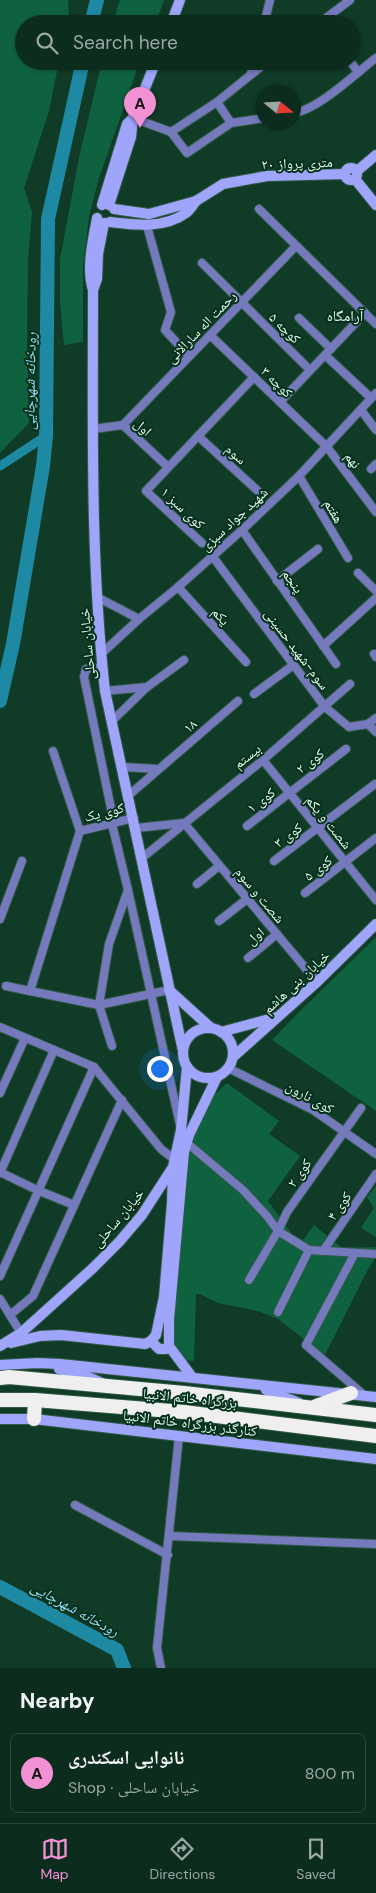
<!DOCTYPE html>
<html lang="en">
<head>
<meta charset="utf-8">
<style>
	body { margin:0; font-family:"DM Sans","Noto Naskh Arabic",sans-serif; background:#1a382a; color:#f1f3f6 }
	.compass { position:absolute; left:256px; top:85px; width:45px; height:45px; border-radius:50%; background:#0c2c1d; box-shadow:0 1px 4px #0004; rotate:108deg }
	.you { position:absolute; left:159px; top:1068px; width:18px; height:18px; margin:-12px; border:4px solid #fff; border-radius:50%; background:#1a73e8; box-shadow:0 0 0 8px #1a73e833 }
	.badge { display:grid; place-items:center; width:32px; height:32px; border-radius:50%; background:#f391d5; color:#111; font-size:16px; font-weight:700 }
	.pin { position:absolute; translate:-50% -41px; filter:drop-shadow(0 1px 2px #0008) }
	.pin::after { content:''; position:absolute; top:26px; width:18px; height:15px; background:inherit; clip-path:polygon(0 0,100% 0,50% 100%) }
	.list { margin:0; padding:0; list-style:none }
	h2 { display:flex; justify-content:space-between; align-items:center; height:65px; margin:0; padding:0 20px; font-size:21px }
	h2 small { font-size:16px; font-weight:400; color:#9aa7a4 }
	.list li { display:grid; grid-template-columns:32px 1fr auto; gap:15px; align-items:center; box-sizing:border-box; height:80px; margin:0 10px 10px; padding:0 10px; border:1px solid #2c483b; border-radius:8px }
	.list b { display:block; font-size:19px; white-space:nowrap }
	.list p { margin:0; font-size:16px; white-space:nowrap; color:#9aa7a4 }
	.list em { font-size:16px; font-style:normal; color:#9aa7a4 }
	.icon { flex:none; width:28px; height:28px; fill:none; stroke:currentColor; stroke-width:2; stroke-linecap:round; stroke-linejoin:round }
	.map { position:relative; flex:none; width:376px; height:1668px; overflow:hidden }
	.search { position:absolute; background:#0c2c1d; box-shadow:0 1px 4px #0004; left:15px; right:15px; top:15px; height:55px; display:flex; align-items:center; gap:12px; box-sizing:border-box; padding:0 18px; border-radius:28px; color:#9aa7a4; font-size:19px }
	.sheet { height:155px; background:#0c2c1d }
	nav { display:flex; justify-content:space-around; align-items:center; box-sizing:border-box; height:70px; border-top:1px solid #2c483b; background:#0c2c1d; font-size:14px; color:#9aa7a4 }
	nav a { display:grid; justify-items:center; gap:2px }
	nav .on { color:#f391d5 }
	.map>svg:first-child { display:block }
	.green { fill:#0f623f }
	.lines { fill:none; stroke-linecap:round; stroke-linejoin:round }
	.canal { stroke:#1e89a3; stroke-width:9 }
	.river { stroke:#1e89a3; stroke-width:14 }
	.street-casing { stroke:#325a47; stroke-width:10 }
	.secondary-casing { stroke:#325a47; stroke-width:12 }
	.highway-casing { stroke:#325a47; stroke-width:16 }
	.street { stroke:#757abd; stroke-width:8 }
	.secondary { stroke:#9ea5fa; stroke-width:10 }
	.highway { stroke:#efefef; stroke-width:14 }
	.labels { text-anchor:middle; stroke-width:4; stroke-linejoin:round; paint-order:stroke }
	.street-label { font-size:14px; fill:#e4faed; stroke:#04311d }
	.neighbourhood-label { font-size:15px; fill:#e4faed; stroke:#04311d }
	.water-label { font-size:15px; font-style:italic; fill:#96ddf3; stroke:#04311d }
</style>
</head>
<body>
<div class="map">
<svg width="376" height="1668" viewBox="0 0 376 1668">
	<rect width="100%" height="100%" fill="#103b27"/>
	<g class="green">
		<polygon points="0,0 68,0 69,16 67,24 24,24 24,61 59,61 49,111 24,188 32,212 28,259 27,343 29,423 0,453"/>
		<polygon points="120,0 164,0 155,24 112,24"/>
		<polygon points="102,61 140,61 98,181 89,217 83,267 83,342 64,345 60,303 60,259 80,153"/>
		<polygon points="376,937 376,1111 272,1040 296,1015"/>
		<polygon points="227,1083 279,1121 269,1134 300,1156 268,1201 292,1234 303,1240 314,1225 342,1248 376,1247 376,1257 367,1271 325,1355 278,1319 258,1311 218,1303 200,1294 196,1294 194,1361 185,1360 178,1351 174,1340 173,1311 185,1205 177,1182 181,1158 213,1096"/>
		<polygon points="376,1186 376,1237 361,1228 374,1208 367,1197"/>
	</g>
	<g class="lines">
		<polyline class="canal" points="0,466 46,436"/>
		<g class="river">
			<polyline points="91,24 97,0"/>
			<polyline points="0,701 13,644 43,466 46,436 48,219 83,61"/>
			<polyline points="0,1587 117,1650 124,1668"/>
		</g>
		<g class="street-casing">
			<g id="street">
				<polyline points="264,24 270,0"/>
				<polyline points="318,24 350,0"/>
				<polyline points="350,61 358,72"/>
				<polyline points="251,74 254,61"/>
				<polyline points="217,102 231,123"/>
				<path d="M 294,113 C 319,109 355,74 376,58"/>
				<polyline points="133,118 171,132 187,153 231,123 264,118"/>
				<polyline points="171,132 217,102 268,61"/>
				<polyline points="259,209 376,324"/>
				<polyline points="147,226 171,312 165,330 189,356"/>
				<polyline points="202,263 310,370"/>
				<polyline points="299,318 331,349"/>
				<polyline points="210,335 327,447 376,512"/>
				<polyline points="325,355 371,398"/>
				<polyline points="280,402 365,313"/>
				<polyline points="361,410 376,430"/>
				<polyline points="123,425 296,246"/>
				<polyline points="93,429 123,425 168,467"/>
				<polyline points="198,436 258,491"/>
				<polyline points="371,469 376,464"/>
				<polyline points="299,476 348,558"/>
				<polyline points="242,530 336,664"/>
				<polyline points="202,543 146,491 254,377"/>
				<polyline points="213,557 325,707 349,727 368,724 376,718"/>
				<polyline points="358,573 376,591"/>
				<polyline points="277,581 318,549"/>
				<polyline points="178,587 246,662"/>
				<polyline points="97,597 139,619"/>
				<polyline points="323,646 376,598"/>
				<polyline points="101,654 139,619 178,587 242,530 299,476 376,393"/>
				<polyline points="374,654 376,657"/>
				<polyline points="103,667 86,669 84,677 114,823"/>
				<polyline points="105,691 147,687"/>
				<polyline points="254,694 292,666"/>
				<polyline points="112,721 147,687 184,660"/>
				<polyline points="368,724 376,732"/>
				<polyline points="53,751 80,831 30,991 99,1005 169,990"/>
				<polyline points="263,760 376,900"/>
				<polyline points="123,767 158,769"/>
				<polyline points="129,795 238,701"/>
				<polyline points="184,823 317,982"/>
				<polyline points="247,826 346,749"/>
				<polyline points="136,828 184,823"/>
				<polyline points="80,831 134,818"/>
				<polyline points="142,858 263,760 350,684"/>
				<polyline points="274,861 375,784"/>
				<polyline points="197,884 219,866"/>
				<polyline points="128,890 180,1125"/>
				<polyline points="305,893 376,838"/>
				<polyline points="0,919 22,861"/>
				<polyline points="219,921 247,899"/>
				<polyline points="248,958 277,934"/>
				<polyline points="6,986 30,991"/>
				<polyline points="0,1027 94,1067 161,1149 174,1159"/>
				<polyline points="112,1046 99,1005 109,944 128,890 112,824"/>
				<polyline points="228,1068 313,1110 376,1154"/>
				<polyline points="0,1093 25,1038"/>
				<polyline points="187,1143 243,1190 267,1216 278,1231 309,1250 376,1254"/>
				<polyline points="0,1172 37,1190 74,1205"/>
				<polyline points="0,1173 54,1050"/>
				<polyline points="323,1251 376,1174"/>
				<polyline points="355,1253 306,1345 364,1395"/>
				<polyline points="0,1276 94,1067"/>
				<polyline points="249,1280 278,1231 287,1212 361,1108"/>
				<polyline points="0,1299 21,1333"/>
				<polyline points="278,1312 309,1250"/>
				<polyline points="10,1315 33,1296 122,1100"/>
				<polyline points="75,1505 168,1555"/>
				<polyline points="169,1536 376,1544"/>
				<polyline points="161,1668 157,1648 179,1436"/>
			</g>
		</g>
		<g class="secondary-casing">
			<g id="secondary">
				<polyline points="171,24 180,0"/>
				<circle cx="351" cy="174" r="6"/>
				<polyline points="357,171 376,155"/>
				<polyline points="355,179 376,205"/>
				<polyline points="102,205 127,124 133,118"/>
				<polyline points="109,205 131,137 133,118 156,61"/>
				<polyline points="114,209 149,214 196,201 223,184 267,176 345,174"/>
				<path d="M 97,218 C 93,241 86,267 93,290 C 93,423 90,558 105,691 L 183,1051"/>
				<path d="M 110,222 C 135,225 164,229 186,213 C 190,210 193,205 196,201"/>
				<polyline points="93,290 97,279 98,254 104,223"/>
				<polyline points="169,990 211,1028"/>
				<circle cx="208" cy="1053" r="25"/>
				<polyline points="221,1032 277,1017"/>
				<polyline points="233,1057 317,982 376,924"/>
				<polyline points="151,1341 159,1349 166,1349 169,1346"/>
				<polyline points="11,1343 40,1336 61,1335 145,1344 151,1341 156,1335 164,1297 172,1203 173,1168"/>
				<polyline points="0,1346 21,1333 93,1268 119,1242 142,1215 173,1167 181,1130 187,1067"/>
				<polyline points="0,1365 37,1363 60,1364 376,1397"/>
				<polyline points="59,1369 82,1374 102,1383"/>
				<polyline points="192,1377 169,1346 169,1320 184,1152 189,1135 217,1077"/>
				<polyline points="266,1390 299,1403"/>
				<polyline points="0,1419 34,1419 376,1459"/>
			</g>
		</g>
		<g class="highway-casing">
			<g id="highway">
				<polyline points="0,1378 9,1377 184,1393 376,1415"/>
				<polyline points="0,1400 35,1400 184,1412 376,1436"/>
				<polyline points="316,1406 351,1393"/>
				<polyline points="34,1419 35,1400"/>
			</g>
		</g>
		<use href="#street" class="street"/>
		<use href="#secondary" class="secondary"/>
		<use href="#highway" class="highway"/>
	</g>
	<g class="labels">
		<g class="street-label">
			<text transform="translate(297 163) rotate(-2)" y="5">۲۰ متری پرواز</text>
			<text transform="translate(201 327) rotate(-46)" y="5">رحمت اله سارالانی</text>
			<text transform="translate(285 328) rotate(44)" y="5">کوچه ۵</text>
			<text transform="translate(277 382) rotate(44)" y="5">کوچه ۳</text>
			<text transform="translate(143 427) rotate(43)" y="5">اول</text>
			<text transform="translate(236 454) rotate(42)" y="5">سوم</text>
			<text transform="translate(353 460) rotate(53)" y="5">نهم</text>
			<text transform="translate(183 508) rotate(43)" y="5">کوی سبز ۱</text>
			<text transform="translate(334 511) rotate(60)" y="5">هفتم</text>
			<text transform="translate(234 519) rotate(-43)" y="5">شهید جواد سبزی</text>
			<text transform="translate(293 581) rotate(55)" y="5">پنجم</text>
			<text transform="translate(221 616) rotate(48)" y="5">یکم</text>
			<text transform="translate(87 644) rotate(-95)" y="5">خیابان ساحلی</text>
			<text transform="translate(297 649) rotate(53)" y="5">سوم-شهید حسینی</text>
			<text transform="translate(190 726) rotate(-40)" y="5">۱۸</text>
			<text transform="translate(247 756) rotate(-39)" y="5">بیستم</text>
			<text transform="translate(310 761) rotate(-38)" y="5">کوی ۲</text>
			<text transform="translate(261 800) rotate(-38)" y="5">کوی ۱</text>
			<text transform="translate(104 812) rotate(-14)" y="5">کوی یک</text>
			<text transform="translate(329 822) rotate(51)" y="5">شصت و یکم</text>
			<text transform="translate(288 835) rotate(-37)" y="5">کوی ۳</text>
			<text transform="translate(318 868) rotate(-38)" y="5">کوی ۵</text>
			<text transform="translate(260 895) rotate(50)" y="5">شصت و سوم</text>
			<text transform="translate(255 936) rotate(-40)" y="5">اول</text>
			<text transform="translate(296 982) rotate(-43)" y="5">خیابان بنی هاشم</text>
			<text transform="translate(310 1097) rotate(29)" y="5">کوی نارون</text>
			<text transform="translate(299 1173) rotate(-55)" y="5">کوی ۲</text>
			<text transform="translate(339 1206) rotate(-55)" y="5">کوی ۴</text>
			<text transform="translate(118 1218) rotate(-50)" y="5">خیابان ساحلی</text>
			<text transform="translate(190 1398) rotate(6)" y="5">بزرگراه خاتم الانبیا</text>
			<text transform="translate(190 1423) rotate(7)" y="5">کنارگذر بزرگراه خاتم الانبیا</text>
		</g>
		<g class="neighbourhood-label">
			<text x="345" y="321">آرامگاه</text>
		</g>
		<g class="water-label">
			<text transform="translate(30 381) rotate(-89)" y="5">رودخانه شهرچایی</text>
			<text transform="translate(75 1609) rotate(29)" y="5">رودخانه شهرچایی</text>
		</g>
	</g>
</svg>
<svg class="compass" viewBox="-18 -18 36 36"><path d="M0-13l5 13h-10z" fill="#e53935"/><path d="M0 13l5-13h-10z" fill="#9aa7a4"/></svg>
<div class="you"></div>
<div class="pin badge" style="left:140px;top:128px">A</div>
<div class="search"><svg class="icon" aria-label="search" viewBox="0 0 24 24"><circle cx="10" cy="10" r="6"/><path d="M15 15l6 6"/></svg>Search here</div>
</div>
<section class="sheet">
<h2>Nearby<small></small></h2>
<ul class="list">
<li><span class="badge">A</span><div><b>نانوایی اسکندری</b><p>Shop · خیابان ساحلی</p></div><em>800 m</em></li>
</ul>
</section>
<nav>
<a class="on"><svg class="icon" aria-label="map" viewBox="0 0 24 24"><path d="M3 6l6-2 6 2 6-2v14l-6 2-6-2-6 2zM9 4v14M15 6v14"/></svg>Map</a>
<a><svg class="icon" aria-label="directions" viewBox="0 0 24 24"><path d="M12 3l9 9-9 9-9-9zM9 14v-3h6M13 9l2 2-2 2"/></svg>Directions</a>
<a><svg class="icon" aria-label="saved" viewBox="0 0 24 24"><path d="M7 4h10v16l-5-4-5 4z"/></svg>Saved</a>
</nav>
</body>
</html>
